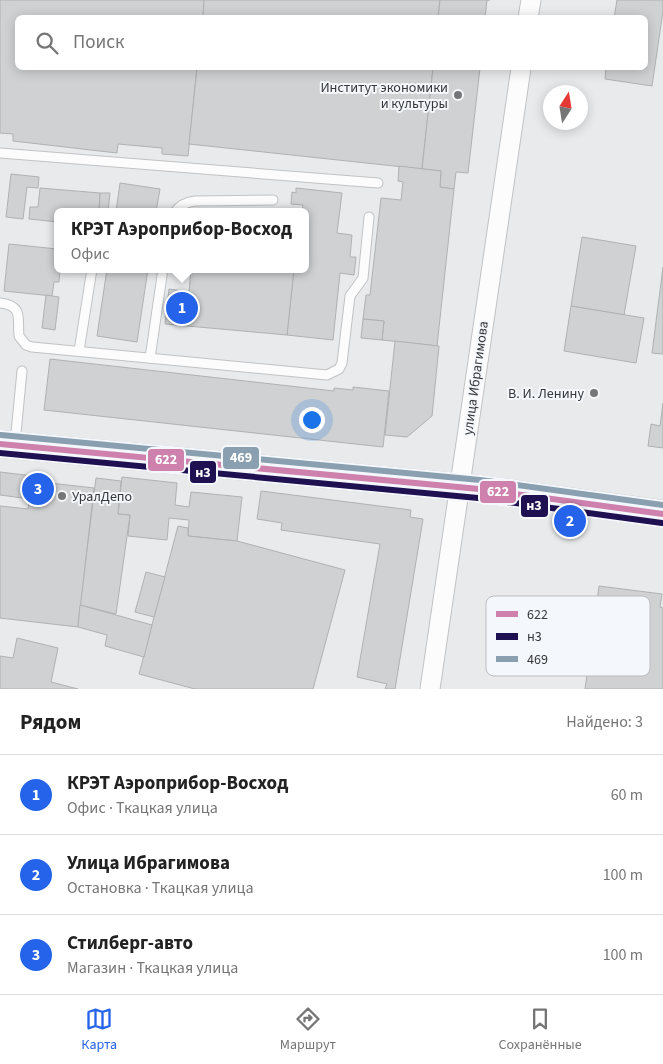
<!DOCTYPE html>
<html lang="ru">
<head>
<meta charset="utf-8">
<style>
	body { margin:0; font-family:"Source Sans 3",sans-serif; background:#f6f6f6; color:#222 }
	.compass { position:absolute; left:543px; top:85px; width:45px; height:45px; border-radius:50%; background:#fff; box-shadow:0 2px 12px #0003; rotate:12deg }
	.you { position:absolute; left:311px; top:419px; width:18px; height:18px; margin:-12px; border:4px solid #fff; border-radius:50%; background:#1a73e8; box-shadow:0 0 0 8px #1a73e833 }
	.badge { display:grid; place-items:center; width:32px; height:32px; border-radius:50%; background:#2563eb; color:#fff; font-size:16px; font-weight:700 }
	.pin { position:absolute; translate:-50% -50%; border:2px solid #fff; box-shadow:0 1px 5px #0006 }
	.popup { position:absolute; left:54px; top:208px; width:255px; height:65px; box-sizing:border-box; display:grid; place-content:center; border-radius:8px; background:#fff; filter:drop-shadow(0 1px 4px #0005); font-size:16px; white-space:nowrap; color:#767676 }
	.popup b { font-size:19px; color:#222 }
	.popup::after { content:''; position:absolute; left:50%; top:100%; margin-left:-10px; border:10px solid transparent; border-top-color:#fff }
	.list { margin:0; padding:0; list-style:none }
	h2 { display:flex; justify-content:space-between; align-items:center; height:65px; margin:0; padding:0 20px; font-size:21px }
	h2 small { font-size:16px; font-weight:400; color:#767676 }
	.list li { display:grid; grid-template-columns:32px 1fr auto; gap:15px; align-items:center; box-sizing:border-box; height:80px; padding:0 20px; border-top:1px solid #e0e0e0 }
	.list b { display:block; font-size:19px; white-space:nowrap }
	.list p { margin:0; font-size:16px; white-space:nowrap; color:#767676 }
	.list em { font-size:16px; font-style:normal; color:#767676 }
	.icon { flex:none; width:28px; height:28px; fill:none; stroke:currentColor; stroke-width:2; stroke-linecap:round; stroke-linejoin:round }
	.map { position:relative; flex:none; width:663px; height:689px; overflow:hidden }
	.search { position:absolute; background:#fff; box-shadow:0 2px 12px #0003; left:15px; right:15px; top:15px; height:55px; display:flex; align-items:center; gap:12px; box-sizing:border-box; padding:0 18px; border-radius:8px; color:#767676; font-size:19px }
	.sheet { height:305px; background:#fff }
	nav { display:flex; justify-content:space-around; align-items:center; box-sizing:border-box; height:70px; border-top:1px solid #e0e0e0; background:#fff; font-size:14px; color:#767676 }
	nav a { display:grid; justify-items:center; gap:2px }
	nav .on { color:#2563eb }
	.map>svg:first-child { display:block }
	.building { fill:#cfd1d2; stroke:#afb1b3 }
	.lines { fill:none; stroke-linecap:round; stroke-linejoin:round }
	.lane-casing { stroke:#c1c2c4; stroke-width:11 }
	.street-casing { stroke:#c1c2c4; stroke-width:21 }
	.secondary-casing { stroke:#c1c2c4; stroke-width:28 }
	.lane { stroke:#fcfcfc; stroke-width:9 }
	.street { stroke:#fcfcfc; stroke-width:19 }
	.secondary { stroke:#fcfcfc; stroke-width:26 }
	.bus-1-casing { stroke:#f4f7fb; stroke-width:10 }
	.bus-2-casing { stroke:#f4f7fb; stroke-width:10 }
	.bus-3-casing { stroke:#f4f7fb; stroke-width:10 }
	.bus-1 { stroke:#cd81ac; stroke-width:6 }
	.bus-2 { stroke:#1f1051; stroke-width:6 }
	.bus-3 { stroke:#8aa0b0; stroke-width:6 }
	.poi-dot { fill:#747678; stroke:#f4f7fb; stroke-width:2 }
	.labels { text-anchor:middle; stroke-width:4; stroke-linejoin:round; paint-order:stroke }
	.poi-label { font-size:14px; fill:#363739; stroke:#f4f7fb; text-anchor:end }
	.street-label { font-size:14px; fill:#363739; stroke:#f4f7fb }
	.key { fill:#f4f7fb; stroke:#bbbdc1; stroke-width:1 }
	.key-label { font-size:14px; fill:#363739 }
	.line-badge { stroke:#f4f7fb; stroke-width:2 }
	.badge-label { font-size:14px; text-anchor:middle; font-weight:bold; fill:#fff }
</style>
</head>
<body>
<div class="map">
<svg width="663" height="689" viewBox="0 0 663 689">
	<rect width="100%" height="100%" fill="#e8eaec"/>
	<g class="building">
		<polygon points="0,0 204,0 203,18 18,18 18,68 197,68 188,156 162,154 162,148 118,144 117,153 13,141 13,134 0,133"/>
		<polygon points="204,0 440,0 438,18 203,18"/>
		<polygon points="440,0 490,0 487,0 485,18 438,18"/>
		<polygon points="617,0 663,0 663,11 652,86 605,79 606,68 646,68 646,18 614,18"/>
		<polygon points="197,68 433,68 422,169 189,144"/>
		<polygon points="433,68 480,68 468,173 456,172 454,189 440,187 441,171 422,169"/>
		<polygon points="399,166 441,171 440,187 454,189 437,346 382,340 384,321 363,319 366,295 370,295 381,198 401,200 403,182 398,181"/>
		<polygon points="11,174 39,177 38,188 27,187 23,219 6,217"/>
		<polygon points="120,183 160,189 156,212 116,212"/>
		<polygon points="40,188 100,193 99,212 58,212 58,222 29,219 30,207 38,207"/>
		<polygon points="296,188 342,193 337,233 352,235 350,257 356,257 354,275 340,273 333,340 287,335 294,269 306,269 306,212 302,212 303,205 291,204 292,192 296,193"/>
		<polygon points="100,193 110,193 108,212 99,212"/>
		<polygon points="582,237 636,246 624,315 571,306"/>
		<polygon points="9,244 57,249 56,261 58,261 58,269 60,269 59,282 54,282 52,296 4,291"/>
		<polygon points="663,267 663,354 652,353"/>
		<polygon points="107,269 148,269 137,342 97,336"/>
		<polygon points="191,269 294,269 287,335 165,324 169,289 189,292"/>
		<polygon points="46,295 59,297 55,330 42,328"/>
		<polygon points="571,306 644,318 636,363 564,351"/>
		<polygon points="363,319 384,321 382,340 361,338"/>
		<polygon points="395,341 439,346 432,416 407,437 385,435"/>
		<polygon points="50,359 334,391 334,388 353,390 353,387 389,391 383,447 44,410"/>
		<polygon points="663,403 663,448 648,446 651,424 660,426"/>
		<polygon points="0,472 33,476 30,499 0,495"/>
		<polygon points="122,477 177,483 175,505 189,507 191,492 242,497 237,541 188,536 189,520 169,518 167,540 128,536 130,515 118,514"/>
		<polygon points="96,478 121,481 118,514 130,515 116,614 80,605"/>
		<polygon points="32,481 94,488 78,627 0,618 0,506 28,509"/>
		<polygon points="261,491 411,510 410,517 423,519 395,689 385,689 387,684 357,677 380,544 281,530 282,523 257,519"/>
		<polygon points="178,526 188,528 188,536 237,541 345,570 313,689 195,689 139,674"/>
		<polygon points="146,572 165,577 154,617 135,612"/>
		<polygon points="599,586 662,594 660,607 663,608 663,689 585,689"/>
		<polygon points="80,605 152,625 144,657 105,646 107,635 78,627"/>
		<polygon points="17,638 58,648 51,682 78,689 0,689 0,656 13,658"/>
	</g>
	<g class="lines">
		<g class="lane-casing">
			<g id="lane">
				<polyline points="0,153 378,183"/>
				<path d="M 175,212 C 180,205 186,202 195,201 L 273,200"/>
				<path d="M 0,303 C 24,306 17,318 19,336 L 26,345 L 32,347 L 327,375 L 339,369 L 342,363 L 350,296 L 363,278 L 369,217"/>
				<polyline points="79,351 92,269"/>
				<polyline points="150,358 163,269"/>
				<polyline points="15,443 22,371"/>
			</g>
		</g>
		<g class="street-casing">
			<g id="street">
				<polyline points="528,18 531,0"/>
				<polyline points="430,689 521,68"/>
			</g>
		</g>
		<g class="secondary-casing">
			<polyline id="secondary" points="0,444 479,489 663,514"/>
		</g>
		<use href="#lane" class="lane"/>
		<use href="#street" class="street"/>
		<use href="#secondary" class="secondary"/>
		<g class="bus-1-casing">
			<polyline id="bus-1" points="0,444 479,489 663,514"/>
		</g>
		<g class="bus-2-casing">
			<polyline id="bus-2" points="0,453 478,498 662,523"/>
		</g>
		<g class="bus-3-casing">
			<polyline id="bus-3" points="1,435 480,480 663,505"/>
		</g>
		<use href="#bus-1" class="bus-1"/>
		<use href="#bus-2" class="bus-2"/>
		<use href="#bus-3" class="bus-3"/>
	</g>
	<g class="poi-dot">
		<circle cx="458" cy="95" r="5"/>
		<circle cx="594" cy="393" r="5"/>
		<circle cx="62" cy="496" r="5"/>
	</g>
	<g class="labels">
		<g class="poi-label">
			<text x="448" y="92">Институт экономики<tspan x="448" dy="16">и культуры</tspan></text>
			<text x="584" y="398">В. И. Ленину</text>
			<text x="72" y="501" text-anchor="start">УралДепо</text>
		</g>
		<g class="street-label">
			<text transform="translate(475 378) rotate(-82)" y="5">улица Ибрагимова</text>
		</g>
	</g>
	<rect x="486" y="596" width="164" height="80" rx="8" class="key"/>
	<rect x="496" y="611" width="22" height="6" fill="#cd81ac"/>
	<rect x="496" y="633" width="22" height="7" fill="#1f1051"/>
	<rect x="496" y="656" width="22" height="6" fill="#8aa0b0"/>
	<g class="key-label">
		<text x="527" y="619">622</text>
		<text x="527" y="641">н3</text>
		<text x="527" y="664">469</text>
	</g>
	<g class="line-badge">
		<rect x="222" y="446" width="38" height="24" rx="5" fill="#8aa0b0"/>
		<rect x="147" y="448" width="38" height="24" rx="5" fill="#cd81ac"/>
		<rect x="189" y="460" width="28" height="24" rx="5" fill="#1f1051"/>
		<rect x="479" y="480" width="38" height="24" rx="5" fill="#cd81ac"/>
		<rect x="520" y="494" width="29" height="24" rx="5" fill="#1f1051"/>
	</g>
	<g class="badge-label">
		<text x="241" y="462">469</text>
		<text x="166" y="464">622</text>
		<text x="203" y="477">н3</text>
		<text x="498" y="496">622</text>
		<text x="534" y="510">н3</text>
	</g>
</svg>
<svg class="compass" viewBox="-18 -18 36 36"><path d="M0-13l5 13h-10z" fill="#e53935"/><path d="M0 13l5-13h-10z" fill="#767676"/></svg>
<div class="you"></div>
<div class="pin badge" style="left:182px;top:308px">1</div>
<div class="popup"><b>КРЭТ Аэроприбор-Восход</b>Офис</div>
<div class="pin badge" style="left:570px;top:521px">2</div>
<div class="pin badge" style="left:38px;top:489px">3</div>
<div class="search"><svg class="icon" aria-label="search" viewBox="0 0 24 24"><circle cx="10" cy="10" r="6"/><path d="M15 15l6 6"/></svg>Поиск</div>
</div>
<section class="sheet">
<h2>Рядом<small>Найдено: 3</small></h2>
<ul class="list">
<li><span class="badge">1</span><div><b>КРЭТ Аэроприбор-Восход</b><p>Офис · Ткацкая улица</p></div><em>60 m</em></li>
<li><span class="badge">2</span><div><b>Улица Ибрагимова</b><p>Остановка · Ткацкая улица</p></div><em>100 m</em></li>
<li><span class="badge">3</span><div><b>Стилберг-авто</b><p>Магазин · Ткацкая улица</p></div><em>100 m</em></li>
</ul>
</section>
<nav>
<a class="on"><svg class="icon" aria-label="map" viewBox="0 0 24 24"><path d="M3 6l6-2 6 2 6-2v14l-6 2-6-2-6 2zM9 4v14M15 6v14"/></svg>Карта</a>
<a><svg class="icon" aria-label="directions" viewBox="0 0 24 24"><path d="M12 3l9 9-9 9-9-9zM9 14v-3h6M13 9l2 2-2 2"/></svg>Маршрут</a>
<a><svg class="icon" aria-label="saved" viewBox="0 0 24 24"><path d="M7 4h10v16l-5-4-5 4z"/></svg>Сохранённые</a>
</nav>
</body>
</html>
